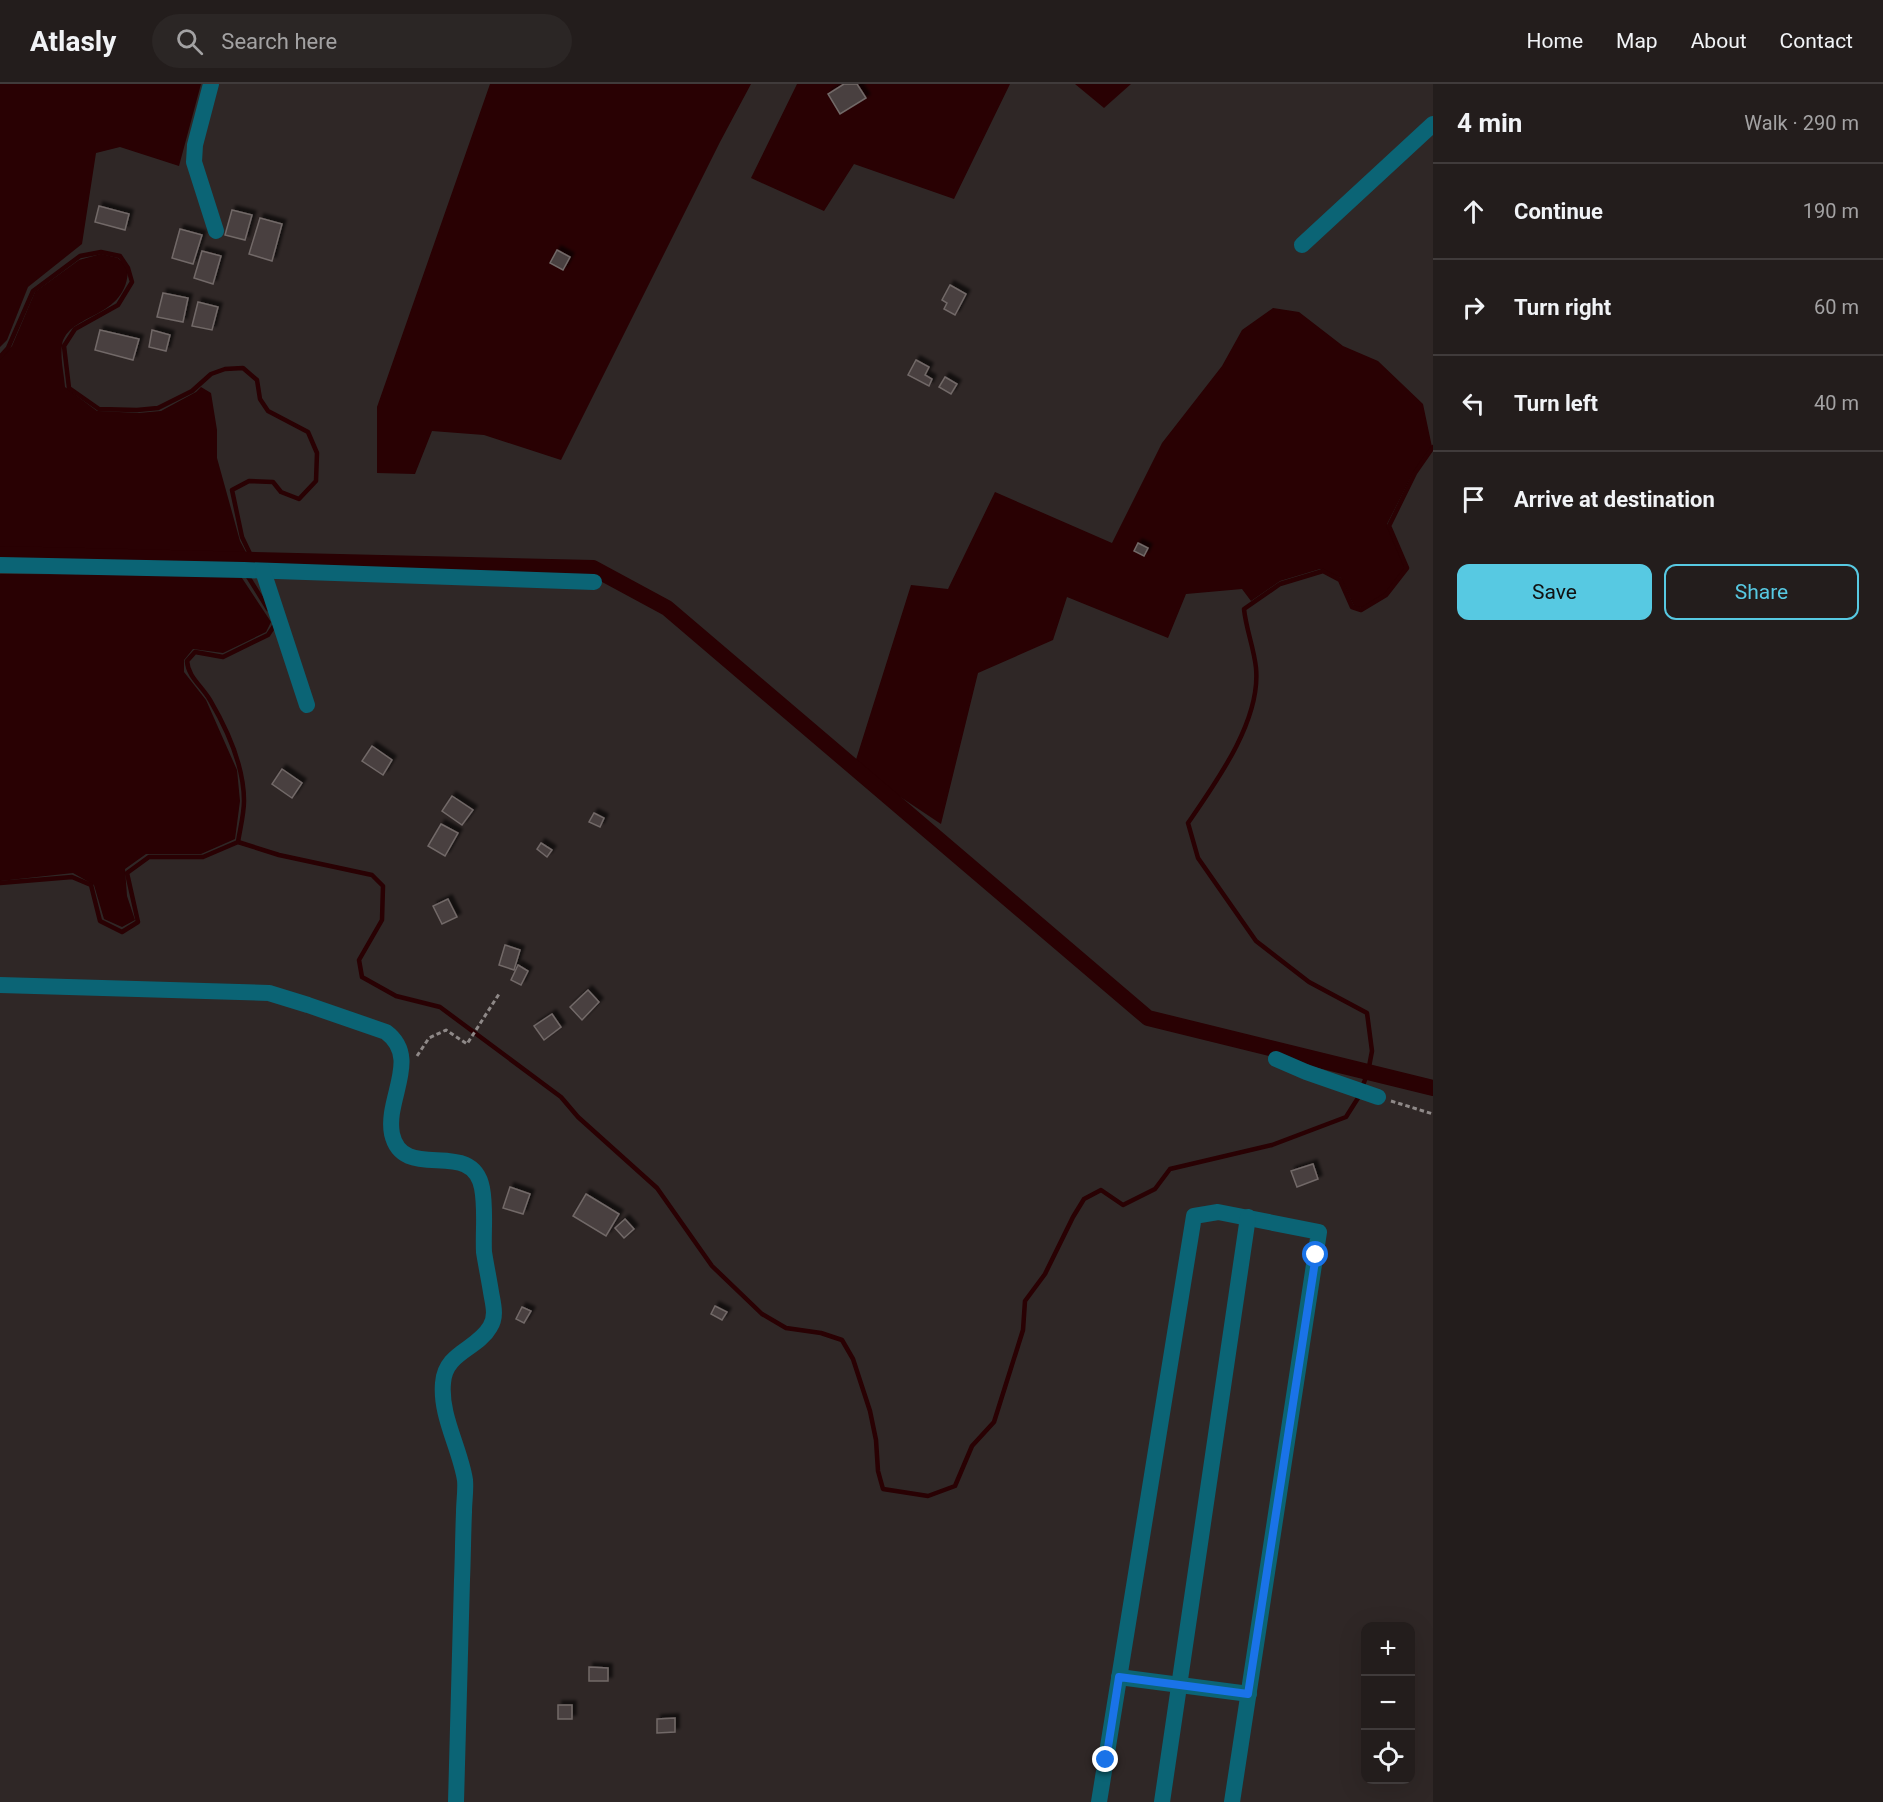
<!DOCTYPE html>
<html lang="en">
<head>
<meta charset="utf-8">
<style>
	body { margin:0; font-family:Roboto,sans-serif; background:#2b2625; color:#f1f3f6 }
	.controls { position:absolute; right:18px; bottom:18px; display:grid; overflow:hidden; border-radius:12px; box-shadow:0 6px 24px #0002 }
	.controls button { width:54px; height:54px; display:grid; place-items:center; padding:0; border:0; border-bottom:2px solid #403b3b; background:#231d1c; color:#f1f3f6; font:30px sans-serif }
	.stop { position:absolute; width:18px; height:18px; margin:-14px; border:4px solid #1a73e8; border-radius:50%; background:#fff }
	.stop.end { background:#1a73e8; border-color:#fff; box-shadow:0 2px 6px #0008 }
	.list { margin:0; padding:0; list-style:none }
	h2 { display:flex; justify-content:space-between; align-items:center; height:78px; margin:0; padding:0 24px; font-size:26px }
	h2 small { font-size:20px; font-weight:400; color:#a3a2a3 }
	.list li { display:grid; grid-template-columns:39px 1fr auto; gap:18px; align-items:center; box-sizing:border-box; height:96px; padding:0 24px; border-top:2px solid #403b3b }
	.list b { display:block; font-size:22px; white-space:nowrap }
	.list em { font-size:20px; font-style:normal; color:#a3a2a3 }
	.actions { display:flex; gap:12px; padding:18px 24px }
	.actions a { flex:1; padding:14px 0; border:2px solid #57c9e2; border-radius:12px; text-align:center; font-size:21px; color:#57c9e2 }
	.actions .main { background:#57c9e2; color:#111 }
	.icon { flex:none; width:33px; height:33px; fill:none; stroke:currentColor; stroke-width:2; stroke-linecap:round; stroke-linejoin:round }
	.map { position:relative; flex:none; width:1433px; height:1718px; overflow:hidden }
	header { display:flex; align-items:center; gap:36px; box-sizing:border-box; height:84px; padding:0 30px; background:#231d1c; border-bottom:2px solid #403b3b }
	header strong { font-size:28px }
	nav { display:flex; gap:33px; margin-inline-start:auto; font-size:21px }
	.search { width:420px; height:54px; background:#2b2625; display:flex; align-items:center; gap:15px; box-sizing:border-box; padding:0 21px; border-radius:33px; color:#a3a2a3; font-size:22px }
	main { display:flex }
	aside { flex:1; background:#231d1c }
	.map>svg:first-child { display:block }
	.water { fill:#290103 }
	.lines { fill:none; stroke-linecap:round; stroke-linejoin:round }
	.stream { stroke:#290103; stroke-width:4.5 }
	.canal { stroke:#290103; stroke-width:16 }
	.building { fill:#48403f; stroke:#726968; stroke-width:1.5; filter:url(#shadow) }
	.path { stroke:#8f8988; stroke-width:3; stroke-dasharray:4.5 3; stroke-linecap:butt }
	.minor { stroke:#0b6475; stroke-width:16 }
	.route { stroke:#1a73e8; stroke-width:8 }
</style>
</head>
<body>
<header>
<strong>Atlasly</strong>
<div class="search"><svg class="icon" aria-label="search" viewBox="0 0 24 24"><circle cx="10" cy="10" r="6"/><path d="M15 15l6 6"/></svg>Search here</div>
<nav><a>Home</a><a>Map</a><a>About</a><a>Contact</a></nav>
</header>
<main>
<div class="map">
<svg width="1433" height="1718" viewBox="0 0 1433 1718">
	<defs>
		<filter id="shadow"><feDropShadow dx="4" dy="-4" stdDeviation="1.5" flood-color="#0009"/></filter>
	</defs>
	<rect width="100%" height="100%" fill="#2f2726"/>
	<g class="water">
		<polygon points="0,0 201,0 179,82 120,63 96,69 82,160 28,203 7,256 0,263"/>
		<polygon points="490,0 751,0 720,58 561,376 484,351 432,347 415,390 377,389 377,323"/>
		<polygon points="797,0 1010,0 954,115 854,80 824,127 751,94"/>
		<polygon points="1075,0 1131,0 1104,24"/>
		<path d="M 101,170 L 118,174 L 128,184 C 128,236 68,228 62,261 C 60,273 64,290 65,303 L 97,327 L 139,329 L 161,327 L 196,308 L 201,303 L 211,309 L 217,346 L 217,374 L 240,457 L 248,472 L 0,467 L 0,275 L 12,262 L 35,208 L 79,176 Z"/>
		<polygon points="1273,224 1299,228 1343,262 1378,277 1423,320 1432,363 1413,389 1387,440 1405,484 1385,510 1362,524 1354,522 1341,494 1320,485 1280,497 1251,517 1242,505 1186,510 1168,554 1067,513 1053,556 978,589 941,740 854,682 911,501 948,505 995,408 1112,459 1162,359 1222,282 1242,246"/>
		<polygon points="0,490 240,491 271,538 266,548 223,569 193,565 184,576 184,588 206,616 237,686 240,717 235,755 201,770 146,770 125,785 127,812 135,836 122,843 104,835 94,801 73,789 0,797"/>
	</g>
	<g class="lines">
		<g class="stream">
			<polyline points="0,273 8,264 33,207 80,172 101,168 120,172 128,184 132,198 118,221 75,245 64,262 69,304 99,325 137,326 158,324 192,307 211,290 225,285 243,284 257,296 260,315 268,327 308,348 317,369 316,397 299,415 281,408 273,398 249,397 232,406 242,453 253,476 251,481"/>
			<polyline points="247,491 268,525"/>
			<path d="M 238,758 C 240,745 244,730 244,717 C 244,682 227,645 210,616 C 202,602 188,593 187,577 L 195,568 L 223,573 L 268,551 L 276,539"/>
			<path d="M 0,799 L 72,793 L 91,801 L 100,837 L 122,848 L 138,838 L 127,789 L 149,773 L 203,773 L 238,758 L 279,771 L 372,791 L 383,802 L 382,836 L 359,876 L 362,893 L 396,912 L 440,923 L 561,1013 L 578,1033 L 657,1104 L 712,1182 L 762,1230 L 786,1244 L 821,1249 L 842,1256 L 853,1275 L 870,1327 L 876,1356 L 878,1387 L 883,1405 L 928,1412 L 955,1402 L 972,1362 L 994,1338 L 1023,1246 L 1025,1217 L 1045,1190 L 1073,1133 L 1084,1115 L 1101,1106 L 1123,1121 L 1155,1105 L 1170,1085 L 1272,1061 L 1346,1033 L 1358,1014 L 1368,988 L 1372,967 L 1367,929 L 1309,898 L 1256,857 L 1198,774 L 1188,739 C 1217,697 1261,636 1256,584 C 1254,564 1246,545 1244,525 L 1280,500 L 1323,487 L 1340,496 L 1352,523 L 1361,526 L 1386,511 L 1407,484 L 1389,442 L 1415,389 L 1433,363"/>
		</g>
		<polyline class="canal" points="0,470 593,484 667,524 1148,934 1433,1004"/>
	</g>
	<g class="building">
		<polygon points="844,0 857,0 866,14 840,30 828,10"/>
		<polygon points="99,122 129,130 125,146 95,138"/>
		<polygon points="232,126 252,131 245,156 225,151"/>
		<polygon points="260,134 282,140 272,177 249,170"/>
		<polygon points="180,145 202,151 193,180 172,174"/>
		<polygon points="557,166 570,173 563,186 550,179"/>
		<polygon points="202,167 221,172 213,200 194,194"/>
		<polygon points="950,201 966,210 955,231 944,225 947,219 942,216"/>
		<polygon points="163,209 188,214 183,238 157,233"/>
		<polygon points="198,218 218,223 212,246 192,242"/>
		<polygon points="100,246 139,255 133,276 95,266"/>
		<polygon points="152,246 170,251 166,267 149,263"/>
		<polygon points="916,276 929,283 925,291 932,295 929,302 908,291"/>
		<polygon points="945,293 957,300 951,310 939,303"/>
		<polygon points="1138,459 1148,464 1144,472 1134,467"/>
		<polygon points="372,662 392,676 383,691 362,677"/>
		<polygon points="282,685 302,699 292,714 272,700"/>
		<polygon points="452,712 473,726 462,741 442,727"/>
		<polygon points="594,729 604,734 600,743 589,738"/>
		<polygon points="441,740 458,749 445,772 428,762"/>
		<polygon points="541,759 552,766 547,773 537,765"/>
		<polygon points="448,815 457,833 442,840 433,822"/>
		<polygon points="505,861 520,866 514,886 499,881"/>
		<polygon points="518,881 528,887 521,901 511,896"/>
		<polygon points="588,906 599,918 582,936 570,923"/>
		<polygon points="552,930 561,943 544,956 534,942"/>
		<polygon points="1313,1080 1318,1095 1297,1103 1291,1087"/>
		<polygon points="510,1103 530,1110 523,1130 503,1124"/>
		<polygon points="586,1110 619,1130 606,1152 573,1132"/>
		<polygon points="625,1135 634,1145 624,1154 615,1144"/>
		<polygon points="715,1222 727,1228 722,1236 711,1230"/>
		<polygon points="522,1223 531,1227 524,1239 516,1235"/>
		<polygon points="589,1583 608,1584 608,1597 589,1597"/>
		<rect x="558" y="1621" width="14" height="14"/>
		<polygon points="675,1634 675,1648 657,1649 657,1635"/>
	</g>
	<g class="lines">
		<g class="path">
			<polyline points="417,972 429,954 446,946 467,960 499,910"/>
			<polyline points="1391,1017 1433,1030"/>
		</g>
		<g class="minor">
			<polyline points="211,0 195,61 194,78 216,147"/>
			<polyline points="1302,161 1433,40"/>
			<polyline points="0,481 244,486 594,498"/>
			<polyline points="263,487 307,621"/>
			<path d="M 0,901 L 269,909 L 308,921 L 386,948 C 421,974 385,1015 392,1050 C 403,1100 472,1052 482,1104 C 486,1125 483,1147 484,1168 C 486,1181 489,1195 491,1208 C 493,1220 497,1232 490,1243 C 477,1266 445,1268 443,1299 C 440,1332 460,1364 465,1396 C 466,1406 464,1418 464,1428 C 463,1451 463,1473 462,1496 C 460,1570 458,1644 456,1718"/>
			<polyline points="1276,975 1306,988 1378,1013"/>
			<polyline points="1119,1593 1249,1610"/>
			<polyline points="1099,1718 1194,1132 1218,1128 1319,1148 1232,1718"/>
			<polyline points="1162,1718 1248,1133"/>
		</g>
	</g>
	<g class="lines">
		<polyline class="route" points="1106,1676 1119,1593 1248,1610 1316,1171"/>
	</g>
</svg>
<div class="controls">
<button>+</button>
<button>−</button>
<button><svg class="icon" aria-label="locate" viewBox="0 0 24 24"><circle cx="12" cy="12" r="6"/><path d="M12 2v4M12 18v4M2 12h4M18 12h4"/></svg></button>
</div>
<div class="stop" style="left:1316px;top:1171px"></div>
<div class="stop end" style="left:1106px;top:1676px"></div>
</div>
<aside>
<h2>4 min<small>Walk · 290 m</small></h2>
<ul class="list">
<li><svg class="icon" aria-label="ahead" viewBox="0 0 24 24"><path d="M12 20V5M6 11l6-6 6 6"/></svg><div><b>Continue</b></div><em>190 m</em></li>
<li><svg class="icon" aria-label="right" viewBox="0 0 24 24"><path d="M7 20v-9h11M14 6l5 5-5 5"/></svg><div><b>Turn right</b></div><em>60 m</em></li>
<li><svg class="icon" aria-label="left" viewBox="0 0 24 24"><path d="M17 20v-9H6M10 6l-5 5 5 5"/></svg><div><b>Turn left</b></div><em>40 m</em></li>
<li><svg class="icon" aria-label="arrive" viewBox="0 0 24 24"><path d="M6 21V4h12l-3 4 3 4H6"/></svg><div><b>Arrive at destination</b></div></li>
</ul>
<div class="actions"><a class="main">Save</a><a>Share</a></div>
</aside>
</main>
</body>
</html>
